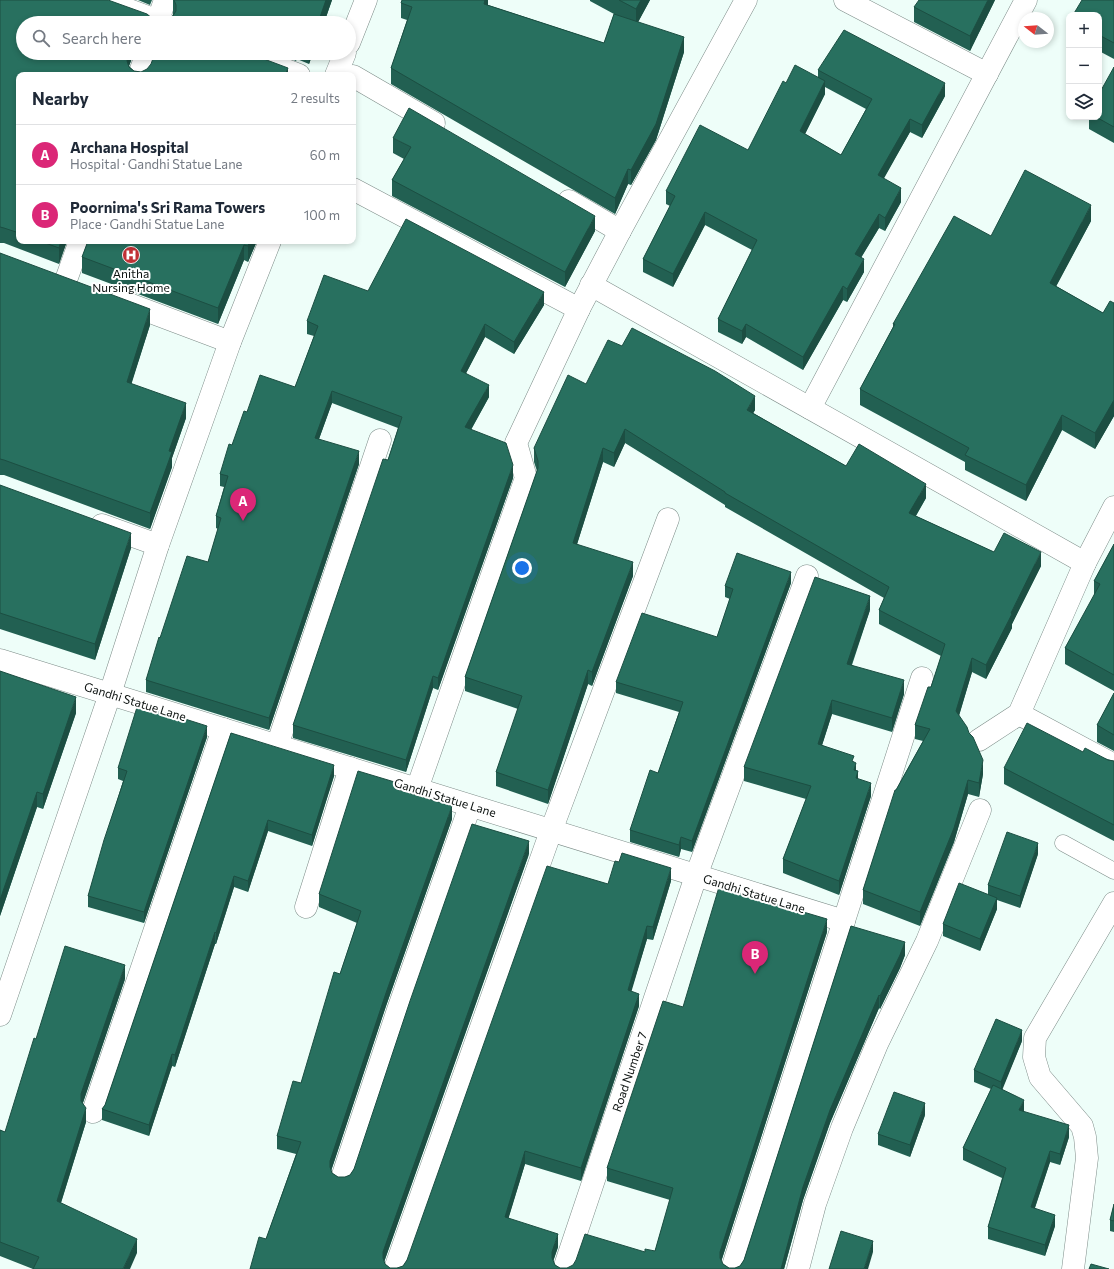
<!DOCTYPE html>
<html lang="en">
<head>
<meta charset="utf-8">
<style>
	body { margin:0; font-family:Commissioner,sans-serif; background:#f2f2f3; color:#1f2937 }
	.controls { position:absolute; right:12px; top:12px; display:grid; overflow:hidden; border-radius:8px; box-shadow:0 2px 6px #0003 }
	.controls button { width:36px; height:36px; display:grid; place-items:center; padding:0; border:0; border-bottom:1px solid #e0e1e3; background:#fff; color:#1f2937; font:20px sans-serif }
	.compass { position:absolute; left:1018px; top:12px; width:36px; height:36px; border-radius:50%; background:#fff; box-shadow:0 2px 6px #0003; rotate:287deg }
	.you { position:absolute; left:522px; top:568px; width:14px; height:14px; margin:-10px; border:3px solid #fff; border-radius:50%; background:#1a73e8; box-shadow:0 0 0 6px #1a73e833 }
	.badge { display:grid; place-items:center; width:26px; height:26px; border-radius:50%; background:#db2777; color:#fff; font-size:13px; font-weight:700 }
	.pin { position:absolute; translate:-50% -33px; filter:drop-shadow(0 1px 2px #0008) }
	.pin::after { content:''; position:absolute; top:21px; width:14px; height:12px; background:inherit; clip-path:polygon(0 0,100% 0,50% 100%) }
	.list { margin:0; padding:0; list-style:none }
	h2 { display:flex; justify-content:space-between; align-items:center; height:52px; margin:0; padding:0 16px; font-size:17px }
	h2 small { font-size:13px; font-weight:400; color:#747a83 }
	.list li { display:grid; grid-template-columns:26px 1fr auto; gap:12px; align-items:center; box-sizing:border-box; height:60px; padding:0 16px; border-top:1px solid #e0e1e3 }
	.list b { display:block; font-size:15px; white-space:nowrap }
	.list p { margin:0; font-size:13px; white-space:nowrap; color:#747a83 }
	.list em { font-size:13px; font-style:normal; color:#747a83 }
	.icon { flex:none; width:22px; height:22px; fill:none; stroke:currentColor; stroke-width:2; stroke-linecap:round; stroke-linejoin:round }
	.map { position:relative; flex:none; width:1114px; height:1269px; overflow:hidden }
	.search { position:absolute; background:#fff; box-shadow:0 2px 6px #0003; left:16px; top:16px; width:340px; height:44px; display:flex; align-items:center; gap:10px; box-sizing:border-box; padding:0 14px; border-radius:22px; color:#747a83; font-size:15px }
	.panel { position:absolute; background:#fff; box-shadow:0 2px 6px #0003; left:16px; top:72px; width:340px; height:172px; border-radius:8px }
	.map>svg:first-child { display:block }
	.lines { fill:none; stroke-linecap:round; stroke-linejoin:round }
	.service-casing { stroke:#7d8c88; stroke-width:17 }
	.minor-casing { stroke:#7d8c88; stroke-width:23 }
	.tertiary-casing { stroke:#7d8c88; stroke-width:23 }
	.service { stroke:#fff; stroke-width:16 }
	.minor { stroke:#fff; stroke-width:22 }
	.tertiary { stroke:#fff; stroke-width:22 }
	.wall { fill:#226052; fill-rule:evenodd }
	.shaded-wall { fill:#1c4e42 }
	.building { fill:#28705f; stroke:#1c4e42 }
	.labels { text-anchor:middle; stroke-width:4; stroke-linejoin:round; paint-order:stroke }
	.poi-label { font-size:12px; fill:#0c1210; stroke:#fff }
	.street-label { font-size:12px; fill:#0c1210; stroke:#fff }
</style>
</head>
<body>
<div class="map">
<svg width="1114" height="1269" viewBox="0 0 1114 1269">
	<rect width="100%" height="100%" fill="#eefef9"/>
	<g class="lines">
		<g class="service-casing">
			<polyline id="service" points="1063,843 1114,871"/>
		</g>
		<g class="minor-casing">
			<g id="minor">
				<polyline points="102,0 164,23"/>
				<polyline points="845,0 987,74"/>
				<polyline points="157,23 165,0"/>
				<polyline points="242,53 299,75"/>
				<polyline points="139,75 147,53"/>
				<polyline points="353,76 434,123"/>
				<polyline points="353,189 579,309"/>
				<polyline points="569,201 620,231"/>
				<polyline points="66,280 80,241"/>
				<polyline points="591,285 1085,563"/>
				<polyline points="121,301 230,342"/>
				<polyline points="810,408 1026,0"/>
				<polyline points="102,525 158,545"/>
				<polyline points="0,660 844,921"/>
				<polyline points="1019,714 1114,765"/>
				<polyline points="979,740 1019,714 1085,563 1114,507"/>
				<polyline points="277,746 380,440"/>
				<polyline points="417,789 526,478 516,443 579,309 620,231 746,0"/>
				<polyline points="306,907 350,768"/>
				<polyline points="93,1112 223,729"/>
				<polyline points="342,1178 398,1010 470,806"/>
				<polyline points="395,1269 551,831 668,519"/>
				<polyline points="564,1269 696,876 807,576"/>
				<polyline points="732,1269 922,678"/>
				<polyline points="798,1269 815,1204 842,1128 877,1044 927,941 980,810"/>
				<polyline points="1073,1269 1087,1158 1085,1137 1082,1126 1040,1077 1034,1057 1035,1038 1114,903"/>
			</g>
		</g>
		<g class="tertiary-casing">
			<g id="tertiary">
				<polyline points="349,43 366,0"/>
				<polyline points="336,75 345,53"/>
				<polyline points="0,1015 110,694 158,545 230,342 270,241"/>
			</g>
		</g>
		<use href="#service" class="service"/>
		<use href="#minor" class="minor"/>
		<use href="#tertiary" class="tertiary"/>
	</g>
	<g class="wall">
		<polygon points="0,0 153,19 166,20 172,17 173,15 173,0 332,0 324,23 23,23 134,53 129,66 134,71 141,72 288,75 19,75 19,241 67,241 59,264 4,243 0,243"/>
		<polygon points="138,0 152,0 150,5"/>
		<polygon points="488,0 488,5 604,43 614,14 590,1 590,0 650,0 638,22 684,52 656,140 631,185 628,184 615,214 391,84 391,68 407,20 401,18 401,3"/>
		<polygon points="995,0 970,51 914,22 914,7"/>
		<polygon points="1114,0 1114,59 1099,51 1099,15"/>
		<polygon points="277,53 313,53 309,64 297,59 296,61"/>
		<polygon points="1114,67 1114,143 1089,129 1089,117 1099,117"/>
		<path d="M 818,70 L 945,96 L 922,138 L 910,132 L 883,179 L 901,202 L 885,231 L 879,228 L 861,258 L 864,272 L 847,302 L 843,300 L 803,370 L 746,337 L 742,344 L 718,332 L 718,319 L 752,250 L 705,225 L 673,287 L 643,272 L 643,259 L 670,206 L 666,204 L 666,191 L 748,150 L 786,83 L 818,78 ZM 825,87 L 866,109 L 841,155 L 805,134 L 825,94 Z"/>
		<polygon points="393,138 595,231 565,287 392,196 392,180 404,159 393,153"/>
		<polygon points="1091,221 1056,286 1103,313 1114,303 1114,416 1095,449 1062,430 1026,501 965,470 965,462 860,405 860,389 893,327 893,324 991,236"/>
		<polygon points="88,241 257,241 248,262 244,260 218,324 82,273 82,257"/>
		<polygon points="0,253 150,325 131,384 186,418 172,458 172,467 150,529 4,475 0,475"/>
		<polygon points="368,291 544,305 514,354 485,337 466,373 489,397 471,430 513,478 438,690 433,688 406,772 293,738 293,725 388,460 398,428 332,403 319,439 359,464 269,730 146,692 146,680 160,638 208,562 218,529 216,528 216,516 224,487 220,486 220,474 232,445 247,412 295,387 314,336 307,334 307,321"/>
		<polygon points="586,384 755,410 753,413 846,466 926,498 916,516 994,552 1041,566 1012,624 1012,628 986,679 972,672 959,716 983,774 979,797 968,794 954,842 920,926 863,904 863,890 896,790 923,741 915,739 915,725 931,687 941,656 879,624 879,610 884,598 725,507 725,505 625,443 614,467 603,462 577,544 633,576 592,686 588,684 548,804 496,786 496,772 518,709 465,691 465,677 537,471 534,462 534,448"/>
		<polygon points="0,485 131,548 95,660 0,629"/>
		<polygon points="1114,544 1114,691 1065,664 1065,648 1094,596 1094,581"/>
		<polygon points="791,583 692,852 681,849 679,857 630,842 630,830 658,773 679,712 616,693 616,682 717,637 730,599 725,597 725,586"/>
		<polygon points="870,610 852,665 904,694 892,732 832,714 822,745 854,762 856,770 858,779 871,796 839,895 783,873 783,859 806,799 744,781 744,767"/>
		<polygon points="0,664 0,671 76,713 43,809 37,807 0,916"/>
		<polygon points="1114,693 1114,751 1097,742 1097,725"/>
		<polygon points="231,733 334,776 312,846 268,831 248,892 234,887 216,944 215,944 175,1067 172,1066 149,1136 102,1120 102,1109 105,1105"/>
		<polygon points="207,737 144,923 88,907 88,896 123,781 118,779 118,768"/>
		<polygon points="1083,752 1114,761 1114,841 1004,784 1004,768"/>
		<polygon points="398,789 452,819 386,1006 331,1171 332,1173 338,1177 345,1177 350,1175 354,1169 529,854 384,1262 385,1264 390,1268 397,1268 403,1266 407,1260 608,884 671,881 653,940 647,939 631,991 639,1006 581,1181 525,1164 508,1219 558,1247 553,1261 555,1265 560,1268 567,1268 645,1252 655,1251 670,1200 607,1181 607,1168 683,1007 827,932 721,1262 723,1264 729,1268 735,1268 740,1266 744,1260 851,926 905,955 900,968 880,1009 879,1008 830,1123 803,1200 784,1269 250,1269 266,1239 296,1154 277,1149 277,1136 301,1083 340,974 357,923 319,907 319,894"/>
		<polygon points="1038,854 1020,908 997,900 997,909 980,951 943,936 943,924 988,895 988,885"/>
		<polygon points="125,979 83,1103 86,1122 61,1203 137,1253 33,1269 0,1256 0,1130 5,1132"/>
		<polygon points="1022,1041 1002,1089 1024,1111 1024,1112 1069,1137 1060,1165 1050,1162 1035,1208 1055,1226 1045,1256 988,1239 988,1227 1002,1178 963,1160 963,1148 991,1089 974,1082 974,1070"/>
		<polygon points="925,1115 910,1157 878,1145 878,1134"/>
		<polygon points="1114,1204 1114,1232 1110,1231 1110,1220"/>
	</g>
	<g class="shaded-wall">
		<polygon points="326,0 332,0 324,23 318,23"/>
		<polygon points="485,0 488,0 488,6 484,4"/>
		<polygon points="641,0 650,0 636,26 636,9"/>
		<polygon points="988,0 995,0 970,51 970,36"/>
		<polygon points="684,37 684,52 656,140 631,185 631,170"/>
		<polygon points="128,53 134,53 127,71 127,61"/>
		<polygon points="309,53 313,53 309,64"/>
		<polygon points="288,68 288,75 285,75"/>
		<polygon points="825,81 825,94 800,144 800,131"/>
		<polygon points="945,83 945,96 922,138 922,125"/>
		<polygon points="910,119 910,132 878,189 878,175"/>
		<polygon points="628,169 628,184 615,214 615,198"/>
		<polygon points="901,188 901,202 885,231 885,218"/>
		<polygon points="1091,205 1091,221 1050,298 1050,283"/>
		<polygon points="705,212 705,225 673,287 673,274"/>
		<polygon points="879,214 879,228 855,267 855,254"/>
		<polygon points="595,216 595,231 565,287 565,272"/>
		<polygon points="61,241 67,241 59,264 59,248"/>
		<polygon points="250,241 257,241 248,262 248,246"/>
		<polygon points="244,245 244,260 218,324 218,308"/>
		<polygon points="864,259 864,272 847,302 847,289"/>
		<polygon points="843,286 843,300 803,370 803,357"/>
		<polygon points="544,292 544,305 514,354 514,342"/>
		<polygon points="150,309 150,325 127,398 127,382"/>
		<polygon points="485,324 485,337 461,383 461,371"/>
		<polygon points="746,324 746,337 742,344 742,331"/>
		<polygon points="489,385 489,397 465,440 465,427"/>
		<polygon points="332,391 332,403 315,450 315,438"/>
		<polygon points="755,396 755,410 747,424 747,410"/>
		<polygon points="1114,400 1114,416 1095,449 1095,433"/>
		<polygon points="186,403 186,418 172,458 172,467 150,529 150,513 169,451"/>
		<polygon points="1062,415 1062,430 1026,501 1026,485"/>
		<polygon points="625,429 625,443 614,467 614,453"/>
		<polygon points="603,448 603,462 573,557 573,543"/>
		<polygon points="359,451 359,464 269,730 269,718"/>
		<polygon points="513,465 513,478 438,690 438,678"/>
		<polygon points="926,484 926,498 909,527 909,513"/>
		<polygon points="131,533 131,548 95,660 95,644"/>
		<polygon points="1041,552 1041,566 1012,624 1012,628 986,679 986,665"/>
		<polygon points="633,562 633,576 592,686 592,672"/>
		<polygon points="791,572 791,583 692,852 692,841"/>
		<polygon points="870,596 870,610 847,677 847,664"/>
		<polygon points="972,658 972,672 956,725 956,711"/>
		<polygon points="588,670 588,684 548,804 548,790"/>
		<polygon points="433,676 433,688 406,772 406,760"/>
		<polygon points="904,680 904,694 892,732 892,718"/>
		<polygon points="76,697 76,713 43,809 43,794"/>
		<polygon points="832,700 832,714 818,758 818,744"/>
		<polygon points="207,726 207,737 144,923 144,912"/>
		<polygon points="983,760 983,774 979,797 979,783"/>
		<polygon points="856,763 856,775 858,771 858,784 856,792 854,770"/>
		<polygon points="334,765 334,776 312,846 312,835"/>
		<polygon points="968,780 968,794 954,842 920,926 920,912"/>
		<polygon points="871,783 871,796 839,895 839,881"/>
		<polygon points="37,792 37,807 0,916 0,900"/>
		<polygon points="452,806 452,819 386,1006 330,1174 330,1180 330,1161 386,993"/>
		<polygon points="268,820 268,831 248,892 248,881"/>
		<polygon points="681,837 681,849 679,857 679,845"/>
		<polygon points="529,841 529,854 383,1265 383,1252"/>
		<polygon points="1038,843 1038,854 1020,908 1020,896"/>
		<polygon points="671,868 671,881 653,940 653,927"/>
		<polygon points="234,876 234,887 216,944 216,933"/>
		<polygon points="997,898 997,909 980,951 980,939"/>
		<polygon points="827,919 827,932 720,1265 720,1269 720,1252"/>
		<polygon points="647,926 647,939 628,1003 628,990"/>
		<polygon points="215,932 215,944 175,1067 175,1055"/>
		<polygon points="905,942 905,955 900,968 880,1009 880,996"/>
		<polygon points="125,965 125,979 81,1108 81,1094"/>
		<polygon points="639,994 639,1006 581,1181 581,1168"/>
		<polygon points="879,995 879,1008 830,1123 803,1200 784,1269 781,1269 803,1187 830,1110"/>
		<polygon points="1022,1030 1022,1041 1001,1093 1001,1082"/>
		<polygon points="172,1054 172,1066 149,1136 149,1125"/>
		<polygon points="1024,1100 1024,1111 1019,1122 1019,1110"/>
		<polygon points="925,1103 925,1115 910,1157 910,1145"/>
		<polygon points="86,1108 86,1122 57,1215 57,1201"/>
		<polygon points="1069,1125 1069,1137 1060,1165 1060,1154"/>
		<polygon points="525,1151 525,1164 505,1230 505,1217"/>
		<polygon points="1050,1151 1050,1162 1031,1219 1031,1207"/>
		<polygon points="1055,1215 1055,1226 1045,1256 1045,1245"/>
		<polygon points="558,1234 558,1247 552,1265 552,1252"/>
		<polygon points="137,1239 137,1253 130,1269 123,1269"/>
		<polygon points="873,1241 873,1252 868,1269 864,1269"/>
	</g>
	<g class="building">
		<polygon points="0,0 108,0 147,14 153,19 166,20 172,17 176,11 176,5 174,0 326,0 318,23 23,23 23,53 128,53 127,61 129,67 134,71 141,72 147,69 151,64 155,53 248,53 288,68 285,75 19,75 19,233 4,228 0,227"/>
		<polygon points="402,0 485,0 484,4 604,43 614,14 684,37 656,124 631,170 628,169 615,198 391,68 412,7 401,3"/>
		<polygon points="619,0 641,0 636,9"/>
		<polygon points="919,0 988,0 970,36 914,7"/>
		<polygon points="1082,0 1114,0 1114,43 1099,35 1099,15 1073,15"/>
		<polygon points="844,30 945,83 922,125 910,119 878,175 901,188 885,218 879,214 855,254 864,259 847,289 843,286 803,357 746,324 742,331 718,319 757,240 705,212 673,274 643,259 675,196 666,191 700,125 748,150 783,81 786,83 795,65 825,81 800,131 841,155 872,99 818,70"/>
		<polygon points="1114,67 1114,127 1096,117 1099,117 1099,94"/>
		<polygon points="409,108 595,216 565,272 392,180 411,147 393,138"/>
		<polygon points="1025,170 1091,205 1050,283 1103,313 1110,301 1114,303 1114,400 1095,433 1062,415 1026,485 965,455 969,448 860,389 895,324 893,324 954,216 991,236"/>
		<polygon points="406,219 544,292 514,342 485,324 461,371 489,385 465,427 506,443 513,465 438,678 433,676 406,760 293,725 383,459 388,460 402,417 332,391 315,438 359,451 269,718 146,680 159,637 160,638 187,556 208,562 221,518 216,516 228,476 220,474 229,444 232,445 244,411 247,412 260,375 295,387 318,326 307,321 324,275 368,291"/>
		<polygon points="40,241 61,241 59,248"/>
		<polygon points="88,241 250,241 248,246 244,245 218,308 82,257"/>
		<polygon points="0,253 150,309 127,382 186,403 169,451 172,452 150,513 4,460 0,459"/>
		<polygon points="632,328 715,371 755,396 747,410 846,466 859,444 926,484 909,513 994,552 1004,533 1041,552 1011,613 1012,614 986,665 972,658 956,711 967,727 969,733 973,737 983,760 979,783 968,780 954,828 920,912 863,890 895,790 896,790 930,729 915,725 928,687 931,687 945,644 879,610 889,587 725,493 725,492 625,429 614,453 603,448 573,543 633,562 592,672 588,670 548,790 496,772 522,696 465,677 538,468 538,461 534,448 568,375 586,384 608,340 622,346"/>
		<polygon points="0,485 131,533 95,644 0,613"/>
		<polygon points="1114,544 1114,675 1065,648 1100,584 1094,581"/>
		<polygon points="737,553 791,572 692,841 681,837 679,845 630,830 650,770 658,773 683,702 616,682 642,613 717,637 733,589 725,586"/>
		<polygon points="815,577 870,596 847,664 904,680 892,718 832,700 818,744 854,756 852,761 856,763 854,770 858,771 856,778 871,783 839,881 783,859 811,786 744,767"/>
		<polygon points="0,671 76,697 43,794 37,792 0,900"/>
		<polygon points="1114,693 1114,735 1097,725"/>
		<polygon points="138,704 207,726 144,912 88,896 104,840 127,771 118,768"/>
		<polygon points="1027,723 1083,752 1085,748 1108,760 1114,761 1114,825 1004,768"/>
		<polygon points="231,733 334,765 312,835 268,820 248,881 234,876 216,933 215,932 175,1055 172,1054 149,1125 102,1109 105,1105"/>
		<polygon points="358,771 398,783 396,789 452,806 386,993 330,1161 330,1167 332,1173 338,1177 345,1177 350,1175 354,1169 410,1001 472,824 529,841 383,1252 383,1258 385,1264 390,1268 397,1268 403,1266 407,1260 547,866 608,884 615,861 619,862 622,853 671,868 653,927 647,926 628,990 639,994 581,1168 525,1151 505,1217 558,1234 552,1252 552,1258 555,1265 560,1268 567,1268 573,1265 576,1260 585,1234 645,1252 645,1249 655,1251 673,1188 607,1168 663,1001 683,1007 719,887 827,919 720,1252 720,1258 723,1264 729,1268 735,1268 740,1266 744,1260 851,926 905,942 900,955 880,996 879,995 830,1110 803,1187 781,1269 250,1269 259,1237 266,1239 301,1142 277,1136 293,1081 301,1083 334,972 340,974 361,911 319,894"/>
		<polygon points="1007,832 1038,843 1020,896 988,885"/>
		<polygon points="959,883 997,898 980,939 943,924"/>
		<polygon points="65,946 125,965 81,1094 81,1101 86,1108 57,1201 137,1239 123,1269 33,1269 39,1257 0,1242 0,1130 5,1132 34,1038 36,1039"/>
		<polygon points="996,1019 1022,1030 1001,1082 974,1070"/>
		<polygon points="993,1085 1024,1100 1019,1110 1069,1125 1060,1154 1050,1151 1031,1207 1055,1215 1045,1245 988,1227 1006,1168 963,1148"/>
		<polygon points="894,1092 925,1103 910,1145 878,1134"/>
		<polygon points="1114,1204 1114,1221 1110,1220"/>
		<polygon points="841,1231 873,1241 864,1269 829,1269"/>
		<polygon points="1091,1264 1109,1269 1089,1269"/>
	</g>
	<defs>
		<g id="hospital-disc" transform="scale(0.9)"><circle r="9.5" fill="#c03135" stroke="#fff"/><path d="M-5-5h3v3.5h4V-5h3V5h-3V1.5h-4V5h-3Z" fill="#fff"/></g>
	</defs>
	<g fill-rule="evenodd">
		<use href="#hospital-disc" x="131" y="255"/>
	</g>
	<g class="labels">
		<g class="poi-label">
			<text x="131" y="278">Anitha<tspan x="131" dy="14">Nursing Home</tspan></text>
		</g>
		<g class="street-label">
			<text transform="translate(135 702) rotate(17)" y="4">Gandhi Statue Lane</text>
			<text transform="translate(445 798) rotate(17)" y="4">Gandhi Statue Lane</text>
			<text transform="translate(754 894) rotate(17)" y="4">Gandhi Statue Lane</text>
			<text transform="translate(630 1072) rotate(-71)" y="4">Road Number 7</text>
		</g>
	</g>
</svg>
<div class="controls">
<button>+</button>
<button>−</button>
<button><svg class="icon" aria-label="layers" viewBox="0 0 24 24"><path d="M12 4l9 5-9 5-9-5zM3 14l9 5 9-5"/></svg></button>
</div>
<svg class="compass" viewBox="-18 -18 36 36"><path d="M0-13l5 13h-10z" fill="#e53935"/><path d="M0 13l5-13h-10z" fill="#747a83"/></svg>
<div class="you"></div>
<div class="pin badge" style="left:243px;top:521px">A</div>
<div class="pin badge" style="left:755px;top:974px">B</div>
<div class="search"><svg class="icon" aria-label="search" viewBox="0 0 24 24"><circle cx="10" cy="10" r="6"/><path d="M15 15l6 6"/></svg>Search here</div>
<section class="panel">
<h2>Nearby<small>2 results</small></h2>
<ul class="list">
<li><span class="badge">A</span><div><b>Archana Hospital</b><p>Hospital · Gandhi Statue Lane</p></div><em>60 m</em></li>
<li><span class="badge">B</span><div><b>Poornima's Sri Rama Towers</b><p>Place · Gandhi Statue Lane</p></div><em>100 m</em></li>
</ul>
</section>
</div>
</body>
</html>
